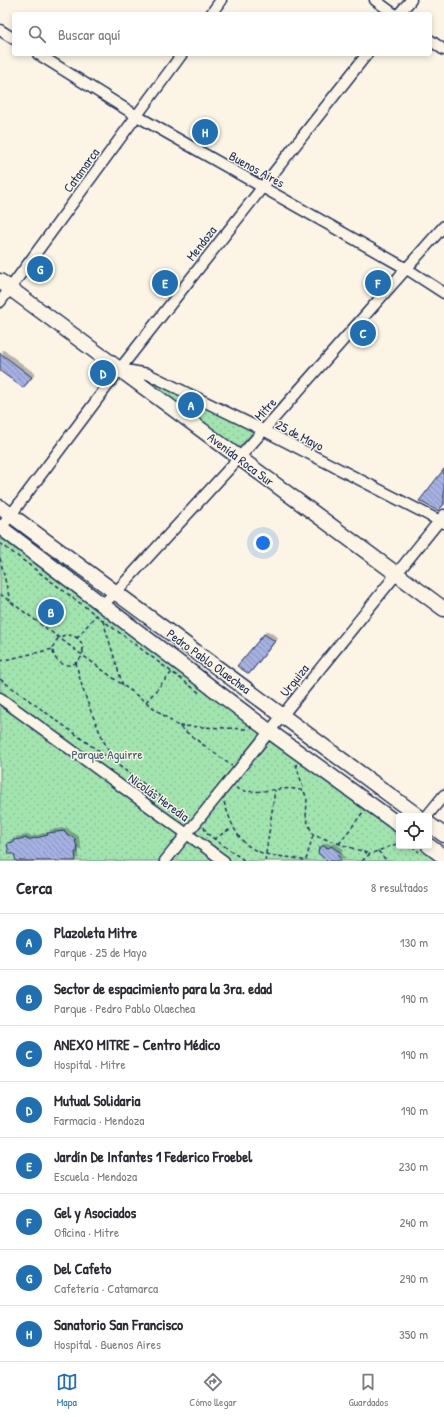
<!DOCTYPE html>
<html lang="es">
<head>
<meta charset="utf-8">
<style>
	body { margin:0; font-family:"Patrick Hand",sans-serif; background:#f2f2f3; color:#2b2b33 }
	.controls { position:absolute; right:12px; bottom:12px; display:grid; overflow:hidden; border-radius:4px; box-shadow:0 2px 6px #0003 }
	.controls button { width:36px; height:36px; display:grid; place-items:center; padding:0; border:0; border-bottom:1px solid #e1e1e2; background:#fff; color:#2b2b33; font:20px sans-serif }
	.you { position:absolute; left:263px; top:543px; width:14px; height:14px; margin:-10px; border:3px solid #fff; border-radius:50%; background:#1a73e8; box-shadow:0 0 0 6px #1a73e833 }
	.badge { display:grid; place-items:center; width:26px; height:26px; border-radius:50%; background:#1f6fb2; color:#fff; font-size:13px; font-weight:700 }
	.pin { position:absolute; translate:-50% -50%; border:2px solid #fff; box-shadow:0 1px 4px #0006 }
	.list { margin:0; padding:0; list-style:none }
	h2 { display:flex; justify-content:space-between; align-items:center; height:52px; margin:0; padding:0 16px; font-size:17px }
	h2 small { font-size:13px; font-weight:400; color:#7c7c81 }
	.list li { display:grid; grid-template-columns:26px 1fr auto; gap:12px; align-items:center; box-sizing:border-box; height:56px; padding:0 16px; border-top:1px solid #e1e1e2 }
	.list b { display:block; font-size:15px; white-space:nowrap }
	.list p { margin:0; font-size:13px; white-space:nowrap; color:#7c7c81 }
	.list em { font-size:13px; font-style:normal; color:#7c7c81 }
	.icon { flex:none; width:22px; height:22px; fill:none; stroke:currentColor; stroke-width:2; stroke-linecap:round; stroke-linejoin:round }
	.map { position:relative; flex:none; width:444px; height:861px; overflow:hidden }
	.search { position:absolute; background:#fff; box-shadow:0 2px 6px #0003; left:12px; right:12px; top:12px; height:44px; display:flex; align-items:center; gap:10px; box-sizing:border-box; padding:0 14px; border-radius:4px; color:#7c7c81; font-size:15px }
	.sheet { height:500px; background:#fff }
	nav { display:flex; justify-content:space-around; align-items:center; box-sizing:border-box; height:56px; border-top:1px solid #e1e1e2; background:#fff; font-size:11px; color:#7c7c81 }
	nav a { display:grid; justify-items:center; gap:2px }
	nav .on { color:#1f6fb2 }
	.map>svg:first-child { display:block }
	.park { fill:url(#park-dots); stroke:#5e8a86 }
	.building { fill:url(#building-back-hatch); stroke:#1b2f5e; filter:url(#shadow) }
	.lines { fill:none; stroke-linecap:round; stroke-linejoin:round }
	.street-casing { stroke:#1b2f5e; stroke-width:13 }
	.secondary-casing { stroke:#1b2f5e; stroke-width:17 }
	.path { stroke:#1b2f5e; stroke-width:1.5; stroke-dasharray:4 3; stroke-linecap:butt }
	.street { stroke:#fcf5e5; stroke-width:10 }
	.secondary { stroke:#fcf5e5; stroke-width:14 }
	.labels { text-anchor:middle; stroke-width:3; stroke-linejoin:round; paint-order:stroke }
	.street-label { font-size:13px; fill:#1b2f5e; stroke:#fcf5e5 }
	.park-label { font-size:13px; fill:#3d5c72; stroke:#fcf5e5 }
</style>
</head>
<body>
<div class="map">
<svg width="444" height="861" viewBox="0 0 444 861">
	<defs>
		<pattern id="park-dots" width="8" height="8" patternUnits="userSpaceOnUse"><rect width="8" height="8" fill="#a2e4ae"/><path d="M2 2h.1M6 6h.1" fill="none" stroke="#8bc498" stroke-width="1.8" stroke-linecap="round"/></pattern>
		<pattern id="building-back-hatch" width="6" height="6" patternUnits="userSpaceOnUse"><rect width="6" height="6" fill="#a5b1e1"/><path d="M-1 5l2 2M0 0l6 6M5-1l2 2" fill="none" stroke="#8690ba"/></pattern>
		<filter id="shadow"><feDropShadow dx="3" dy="-3" stdDeviation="0" flood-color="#0004"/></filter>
	</defs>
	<rect width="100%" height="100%" fill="#fcf5e5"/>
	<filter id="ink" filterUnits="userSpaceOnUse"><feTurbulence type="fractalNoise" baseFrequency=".025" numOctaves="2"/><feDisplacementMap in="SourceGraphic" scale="8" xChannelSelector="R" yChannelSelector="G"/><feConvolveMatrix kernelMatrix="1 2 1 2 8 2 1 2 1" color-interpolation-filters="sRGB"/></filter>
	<g filter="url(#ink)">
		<g class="park">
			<polygon points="137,376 154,381 255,430 237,450"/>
			<polygon points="0,536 263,732 261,735 399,831 399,846 420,846 441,861 0,861"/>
		</g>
		<g class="building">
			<polygon points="0,353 32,377 23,388 0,371"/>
			<polygon points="444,469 444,504 438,511 419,501"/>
			<polygon points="264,634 275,641 249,674 237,666"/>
			<polygon points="65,831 65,833 75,839 78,852 75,852 76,861 16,861 14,854 9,854 7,843 14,842 13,840 27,838 27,840 48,835 47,833"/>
			<polygon points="323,846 329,848 331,846 341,853 338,856 342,861 327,861 318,853 319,848"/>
		</g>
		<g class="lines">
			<g class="street-casing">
				<g id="street">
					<polyline points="375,0 394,14"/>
					<polyline points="211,14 221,0"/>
					<polyline points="399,14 411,0"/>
					<polyline points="0,30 14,39"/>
					<polyline points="430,40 444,50"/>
					<polyline points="38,54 137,116 407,269 444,293"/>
					<polyline points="0,302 182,54"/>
					<polyline points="120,369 148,374 263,430 444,523"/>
					<polyline points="1,528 126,361 367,54"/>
					<polyline points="102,605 116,592 239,458 444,226"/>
					<polyline points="0,698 224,861"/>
					<polyline points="427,816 444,795"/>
					<polyline points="165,861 444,515"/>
				</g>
			</g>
			<g class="secondary-casing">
				<g id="secondary">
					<polyline points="0,281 444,609"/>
					<polyline points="0,507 418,816"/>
					<polyline points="0,527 269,731 399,825"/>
					<polyline points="429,824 444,835"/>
					<polyline points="429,846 444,857"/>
				</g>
			</g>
			<g class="path">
				<polyline points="0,543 201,694"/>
				<polyline points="0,558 10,601"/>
				<polyline points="0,594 232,766"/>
				<polyline points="103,621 123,686"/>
				<circle cx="68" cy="650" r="15"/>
				<polyline points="77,638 96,615"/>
				<polyline points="0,661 53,649"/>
				<path d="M 76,662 C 83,698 98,728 113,761"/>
				<polyline points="0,679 189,817"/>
				<polyline points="146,702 172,672"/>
				<polyline points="179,726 247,729"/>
				<polyline points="296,764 304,791"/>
				<path d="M 236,788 C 256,798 282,783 304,791 L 307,800 L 306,818 L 313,835 L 370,854"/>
				<path d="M 224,802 C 234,832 241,851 276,856 C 286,857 297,858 306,861"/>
				<polyline points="204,827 206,833 245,861"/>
				<polyline points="214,839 232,828"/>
				<polyline points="339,844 363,812"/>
				<polyline points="412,846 419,852"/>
				<polyline points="378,851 387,861"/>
				<polyline points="306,860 313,835"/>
				<polyline points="265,861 275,790"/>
				<polyline points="362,861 370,854 399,843"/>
			</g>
			<use href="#street" class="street"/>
			<use href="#secondary" class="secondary"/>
		</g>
	</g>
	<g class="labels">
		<g class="street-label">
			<text transform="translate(257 169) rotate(29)" y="5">Buenos Aires</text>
			<text transform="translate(81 170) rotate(-54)" y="5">Catamarca</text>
			<text transform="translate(201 243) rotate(-52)" y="5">Mendoza</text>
			<text transform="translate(265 409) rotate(-48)" y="5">Mitre</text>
			<text transform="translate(300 435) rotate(27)" y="5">25 de Mayo</text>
			<text transform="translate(241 459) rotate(37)" y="5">Avenida Roca Sur</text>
			<text transform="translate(209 661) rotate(36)" y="5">Pedro Pablo Olaechea</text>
			<text transform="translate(294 680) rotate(-51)" y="5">Urquiza</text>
			<text transform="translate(159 797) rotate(36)" y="5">Nicolás Heredia</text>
		</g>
		<g class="park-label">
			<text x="107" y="759">Parque Aguirre</text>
		</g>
	</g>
</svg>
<div class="controls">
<button><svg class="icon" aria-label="locate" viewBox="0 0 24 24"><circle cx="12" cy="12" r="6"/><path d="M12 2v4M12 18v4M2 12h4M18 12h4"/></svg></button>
</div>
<div class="you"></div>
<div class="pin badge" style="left:191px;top:405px">A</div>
<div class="pin badge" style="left:51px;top:612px">B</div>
<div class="pin badge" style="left:363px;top:333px">C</div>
<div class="pin badge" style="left:103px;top:373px">D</div>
<div class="pin badge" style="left:165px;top:283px">E</div>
<div class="pin badge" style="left:378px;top:283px">F</div>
<div class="pin badge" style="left:40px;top:269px">G</div>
<div class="pin badge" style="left:205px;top:132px">H</div>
<div class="search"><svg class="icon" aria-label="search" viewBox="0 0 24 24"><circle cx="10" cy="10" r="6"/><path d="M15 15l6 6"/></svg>Buscar aquí</div>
</div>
<section class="sheet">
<h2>Cerca<small>8 resultados</small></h2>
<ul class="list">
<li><span class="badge">A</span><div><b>Plazoleta Mitre</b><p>Parque · 25 de Mayo</p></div><em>130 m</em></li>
<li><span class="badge">B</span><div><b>Sector de espacimiento para la 3ra. edad</b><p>Parque · Pedro Pablo Olaechea</p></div><em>190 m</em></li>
<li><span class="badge">C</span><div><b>ANEXO MITRE - Centro Médico</b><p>Hospital · Mitre</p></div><em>190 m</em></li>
<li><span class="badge">D</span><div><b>Mutual Solidaria</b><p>Farmacia · Mendoza</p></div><em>190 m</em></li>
<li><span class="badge">E</span><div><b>Jardín De Infantes 1 Federico Froebel</b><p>Escuela · Mendoza</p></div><em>230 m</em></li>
<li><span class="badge">F</span><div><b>Gel y Asociados</b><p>Oficina · Mitre</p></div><em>240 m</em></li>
<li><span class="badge">G</span><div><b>Del Cafeto</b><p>Cafetería · Catamarca</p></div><em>290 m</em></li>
<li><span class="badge">H</span><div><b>Sanatorio San Francisco</b><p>Hospital · Buenos Aires</p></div><em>350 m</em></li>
</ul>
</section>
<nav>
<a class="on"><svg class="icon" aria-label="map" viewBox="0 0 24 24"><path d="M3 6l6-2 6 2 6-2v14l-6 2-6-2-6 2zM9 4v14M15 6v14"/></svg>Mapa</a>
<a><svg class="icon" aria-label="directions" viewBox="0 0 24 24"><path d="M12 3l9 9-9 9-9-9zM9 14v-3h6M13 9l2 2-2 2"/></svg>Cómo llegar</a>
<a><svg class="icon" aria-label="saved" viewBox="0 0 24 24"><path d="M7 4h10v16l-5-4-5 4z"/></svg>Guardados</a>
</nav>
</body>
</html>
